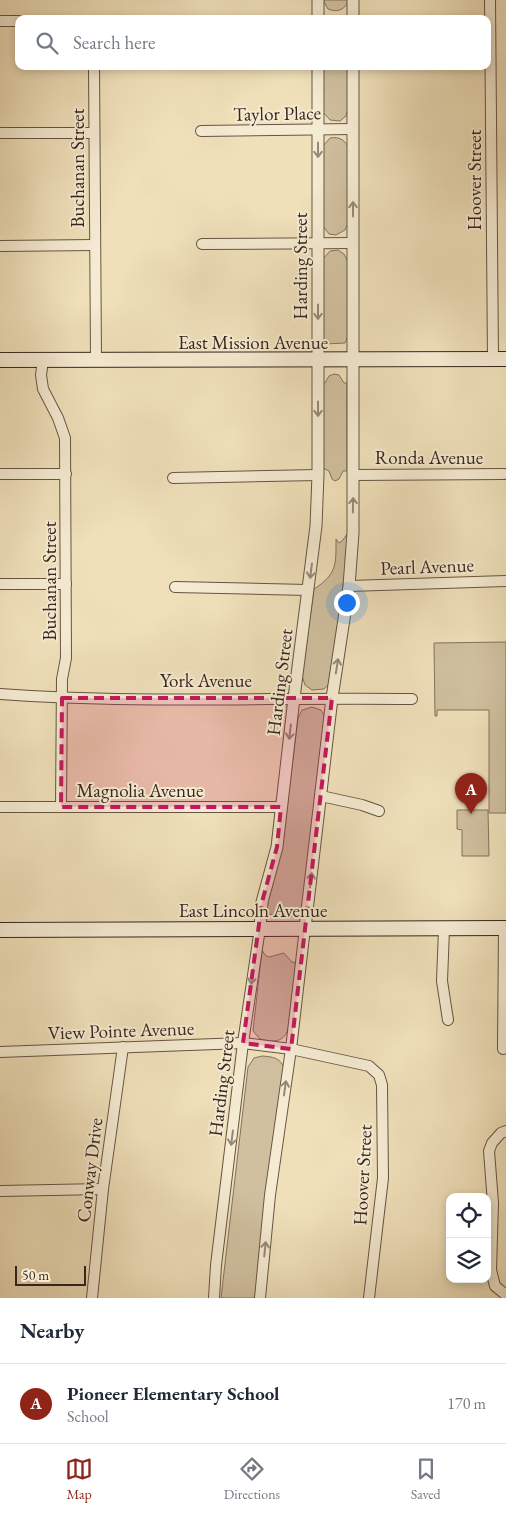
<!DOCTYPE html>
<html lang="en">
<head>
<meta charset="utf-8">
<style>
	body { margin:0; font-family:"EB Garamond",serif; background:#f2f2f3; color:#1f2937 }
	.controls { position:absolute; right:15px; bottom:15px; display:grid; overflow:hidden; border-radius:10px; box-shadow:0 2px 8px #0003 }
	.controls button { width:45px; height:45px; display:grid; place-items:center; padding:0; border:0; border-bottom:1px solid #e0e1e3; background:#fff; color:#1f2937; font:25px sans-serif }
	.scale { position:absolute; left:15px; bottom:12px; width:71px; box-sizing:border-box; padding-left:5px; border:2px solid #38251d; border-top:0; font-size:14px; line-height:18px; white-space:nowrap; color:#38251d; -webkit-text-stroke:4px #f5ebd2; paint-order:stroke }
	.you { position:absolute; left:346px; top:602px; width:18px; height:18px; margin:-12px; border:4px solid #fff; border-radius:50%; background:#1a73e8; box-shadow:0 0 0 8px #1a73e833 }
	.badge { display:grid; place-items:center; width:32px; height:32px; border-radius:50%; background:#8f2418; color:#fff; font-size:16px; font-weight:700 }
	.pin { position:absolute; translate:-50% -41px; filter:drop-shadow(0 1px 2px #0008) }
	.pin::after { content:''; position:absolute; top:26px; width:18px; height:15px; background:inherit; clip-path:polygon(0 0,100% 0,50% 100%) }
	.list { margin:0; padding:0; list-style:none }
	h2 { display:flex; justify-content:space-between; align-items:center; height:65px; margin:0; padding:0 20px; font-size:21px }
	h2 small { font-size:16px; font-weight:400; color:#747a83 }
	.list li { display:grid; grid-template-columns:32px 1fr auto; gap:15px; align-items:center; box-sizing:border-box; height:80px; padding:0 20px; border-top:1px solid #e0e1e3 }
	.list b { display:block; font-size:19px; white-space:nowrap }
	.list p { margin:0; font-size:16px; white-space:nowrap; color:#747a83 }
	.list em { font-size:16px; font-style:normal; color:#747a83 }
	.icon { flex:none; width:28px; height:28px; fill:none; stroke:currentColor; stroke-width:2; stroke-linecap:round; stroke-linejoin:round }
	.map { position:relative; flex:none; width:506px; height:1298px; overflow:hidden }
	.search { position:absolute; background:#fff; box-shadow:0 2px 8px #0003; left:15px; right:15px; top:15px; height:55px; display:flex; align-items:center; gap:12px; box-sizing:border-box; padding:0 18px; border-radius:10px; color:#747a83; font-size:19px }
	.sheet { height:145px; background:#fff }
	nav { display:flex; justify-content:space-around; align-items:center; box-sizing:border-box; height:70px; border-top:1px solid #e0e1e3; background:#fff; font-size:14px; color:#747a83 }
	nav a { display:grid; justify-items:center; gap:2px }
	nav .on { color:#8f2418 }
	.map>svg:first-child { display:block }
	.green { fill:#d0c09f; stroke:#84725e }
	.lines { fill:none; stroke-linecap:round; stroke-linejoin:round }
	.minor-casing { stroke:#665444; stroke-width:12 }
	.tertiary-casing { stroke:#665444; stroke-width:13 }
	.secondary-casing { stroke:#38251d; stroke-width:16 }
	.minor { stroke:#f5ebd2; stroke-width:10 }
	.tertiary { stroke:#f5ebd2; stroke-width:11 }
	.secondary { stroke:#f5ebd2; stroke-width:14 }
	.oneway { stroke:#968878 }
	.marked { fill:#c2185b; fill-opacity:0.2; stroke:#c2185b; stroke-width:4; stroke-dasharray:10 6; stroke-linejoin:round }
	.labels { text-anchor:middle; stroke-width:4; stroke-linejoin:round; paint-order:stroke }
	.street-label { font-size:19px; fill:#38251d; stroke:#f5ebd2 }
</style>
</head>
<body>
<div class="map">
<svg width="506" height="1298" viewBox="0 0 506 1298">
	<rect width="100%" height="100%" fill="#efe0ba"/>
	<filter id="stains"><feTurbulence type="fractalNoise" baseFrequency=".004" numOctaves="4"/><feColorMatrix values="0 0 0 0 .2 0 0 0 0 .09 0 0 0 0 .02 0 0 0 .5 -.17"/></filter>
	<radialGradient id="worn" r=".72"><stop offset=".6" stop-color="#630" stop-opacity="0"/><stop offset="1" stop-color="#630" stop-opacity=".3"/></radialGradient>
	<g class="green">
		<path d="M 323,0 L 349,0 C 345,10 337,13 328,9 Z"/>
		<polygon points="323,66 349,66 348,109 346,116 340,121 330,120 323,112"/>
		<path d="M 330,138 C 340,136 346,141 349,149 L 348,223 L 345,230 L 336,235 L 329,234 L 323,226 L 323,146 Z"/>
		<polygon points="338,250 344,254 348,262 348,336 345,343 325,344 322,339 323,259 330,251"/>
		<polygon points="334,374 339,375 344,383 347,383 347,471 343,471 339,479 335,481 332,479 329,471 323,468 323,383 325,383 329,376"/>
		<path d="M 348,533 L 348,549 L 330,683 L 324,689 L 312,690 L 305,685 L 302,676 L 314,589 C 337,574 336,565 336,539 L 339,543 L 342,541 Z"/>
		<polygon points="506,642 506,813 489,813 489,710 437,710 437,716 435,716 434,643"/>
		<path d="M 312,707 L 321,710 L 325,717 L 302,912 L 300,915 L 299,913 C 291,919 280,919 271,914 L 270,915 L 267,906 L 282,847 L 298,718 L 302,710 Z"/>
		<polygon points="457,810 488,810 489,856 462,856 462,830 457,829"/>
		<path d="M 262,950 L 265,955 L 269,957 L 284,953 L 292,962 L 297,963 L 288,1029 C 284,1043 273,1042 260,1039 L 253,1031 Z"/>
		<path d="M 262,1056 C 272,1057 280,1057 284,1068 L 257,1298 L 221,1298 L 248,1067 L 254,1058 Z"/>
	</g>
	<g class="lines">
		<g class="minor-casing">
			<g id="minor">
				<polyline points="490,0 493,360"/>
				<polyline points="0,21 19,21"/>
				<polyline points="94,66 96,359"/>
				<polyline points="201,131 353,129"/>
				<polyline points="0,133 94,133"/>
				<polyline points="202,244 353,243"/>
				<polyline points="0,246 95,245"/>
				<polyline points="43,360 41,375 43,389 58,418 65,438 66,658 62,679 61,807"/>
				<polyline points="0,474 66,474"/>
				<polyline points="353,475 504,474"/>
				<polyline points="173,478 318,475"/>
				<polyline points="0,584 66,584"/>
				<polyline points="349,586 506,581"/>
				<polyline points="175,587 308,590"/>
				<path d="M 0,694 C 136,704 275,697 412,699"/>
				<polyline points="321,796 362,805 379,811"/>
				<polyline points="0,807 281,807"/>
				<polyline points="444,929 442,981 448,1020"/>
				<polyline points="503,1049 504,928"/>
				<polyline points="0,1052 243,1043 291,1049 369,1066 379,1075 382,1085 383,1178 369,1298"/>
				<polyline points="506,1131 501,1133 492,1143 489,1151 493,1203 491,1270 495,1286 506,1295"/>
				<polyline points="0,1191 103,1189"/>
				<polyline points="92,1298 103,1189 123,1047"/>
				<polyline points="214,1298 216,1265 243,1043 260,928"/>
				<polyline points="260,1298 270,1195 291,1049 305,928"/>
			</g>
		</g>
		<g class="tertiary-casing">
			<g id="tertiary">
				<polyline points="353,0 353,19"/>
				<polyline points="318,19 318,0"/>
				<polyline points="260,928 262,902 277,847 294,698 316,526 318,475 318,66"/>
				<polyline points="305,928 332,698 349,586 353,533 353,66"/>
			</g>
		</g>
		<g class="secondary-casing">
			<g id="secondary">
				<polyline points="0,360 506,359"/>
				<polyline points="0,930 506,928"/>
			</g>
		</g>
		<use href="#minor" class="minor"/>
		<use href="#tertiary" class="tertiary"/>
		<use href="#secondary" class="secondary"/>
	</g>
	<defs><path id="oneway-shaft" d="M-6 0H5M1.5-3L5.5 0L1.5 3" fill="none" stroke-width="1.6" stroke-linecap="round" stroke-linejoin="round" transform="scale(1.25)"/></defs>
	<g class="oneway">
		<use href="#oneway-shaft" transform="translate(318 150) rotate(90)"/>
		<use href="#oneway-shaft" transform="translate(353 209) rotate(-90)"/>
		<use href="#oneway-shaft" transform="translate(318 312) rotate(90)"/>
		<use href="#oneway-shaft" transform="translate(318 409) rotate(90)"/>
		<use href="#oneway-shaft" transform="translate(353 505) rotate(-89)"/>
		<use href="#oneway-shaft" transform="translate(311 571) rotate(97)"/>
		<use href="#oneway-shaft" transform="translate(337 666) rotate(-81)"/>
		<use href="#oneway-shaft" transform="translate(290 732) rotate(97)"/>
		<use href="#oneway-shaft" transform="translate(311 880) rotate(-83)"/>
		<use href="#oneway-shaft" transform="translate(252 977) rotate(98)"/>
		<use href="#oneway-shaft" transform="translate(285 1088) rotate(-82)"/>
		<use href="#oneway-shaft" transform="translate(232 1138) rotate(97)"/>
		<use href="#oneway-shaft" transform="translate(265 1249) rotate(-84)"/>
	</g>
	<path class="marked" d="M 62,698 L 332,698 L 291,1049 L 243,1043 L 262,902 L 277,847 L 281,807 L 61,807 Z"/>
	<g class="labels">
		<g class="street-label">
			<text transform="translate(277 113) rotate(-1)" y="7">Taylor Place</text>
			<text transform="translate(77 168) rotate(-90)" y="7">Buchanan Street</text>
			<text transform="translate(474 180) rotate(-90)" y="7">Hoover Street</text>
			<text transform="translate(300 266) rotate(-90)" y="7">Harding Street</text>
			<text x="253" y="349">East Mission Avenue</text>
			<text x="429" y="464">Ronda Avenue</text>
			<text transform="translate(427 566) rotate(-2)" y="7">Pearl Avenue</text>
			<text transform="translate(49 581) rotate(-90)" y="7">Buchanan Street</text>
			<text x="206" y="687">York Avenue</text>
			<text transform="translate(279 682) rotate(-83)" y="7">Harding Street</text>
			<text x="140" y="797">Magnolia Avenue</text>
			<text x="253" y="917">East Lincoln Avenue</text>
			<text transform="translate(121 1030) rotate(-2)" y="7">View Pointe Avenue</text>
			<text transform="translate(221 1083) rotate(-83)" y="7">Harding Street</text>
			<text transform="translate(89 1170) rotate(-83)" y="7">Conway Drive</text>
			<text transform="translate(362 1175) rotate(-87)" y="7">Hoover Street</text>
		</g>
	</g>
	<rect width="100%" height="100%" filter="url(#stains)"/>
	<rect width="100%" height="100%" fill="url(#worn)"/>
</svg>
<div class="controls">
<button><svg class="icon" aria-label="locate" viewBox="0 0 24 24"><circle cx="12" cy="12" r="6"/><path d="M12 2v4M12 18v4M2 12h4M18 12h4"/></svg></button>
<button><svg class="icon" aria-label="layers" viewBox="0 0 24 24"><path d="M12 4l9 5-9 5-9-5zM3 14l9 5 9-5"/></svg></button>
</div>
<div class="scale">50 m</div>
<div class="you"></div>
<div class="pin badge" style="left:471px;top:814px">A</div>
<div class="search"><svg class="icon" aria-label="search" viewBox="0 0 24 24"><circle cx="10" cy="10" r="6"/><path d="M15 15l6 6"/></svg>Search here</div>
</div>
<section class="sheet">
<h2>Nearby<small></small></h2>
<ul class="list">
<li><span class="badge">A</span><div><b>Pioneer Elementary School</b><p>School</p></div><em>170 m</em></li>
</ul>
</section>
<nav>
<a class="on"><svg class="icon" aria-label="map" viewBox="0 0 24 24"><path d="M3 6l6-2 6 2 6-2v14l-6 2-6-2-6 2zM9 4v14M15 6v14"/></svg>Map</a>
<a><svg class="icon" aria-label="directions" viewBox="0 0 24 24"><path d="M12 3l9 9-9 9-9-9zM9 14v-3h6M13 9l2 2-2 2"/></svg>Directions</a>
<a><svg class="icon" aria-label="saved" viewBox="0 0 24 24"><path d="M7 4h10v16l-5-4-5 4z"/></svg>Saved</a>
</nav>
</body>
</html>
